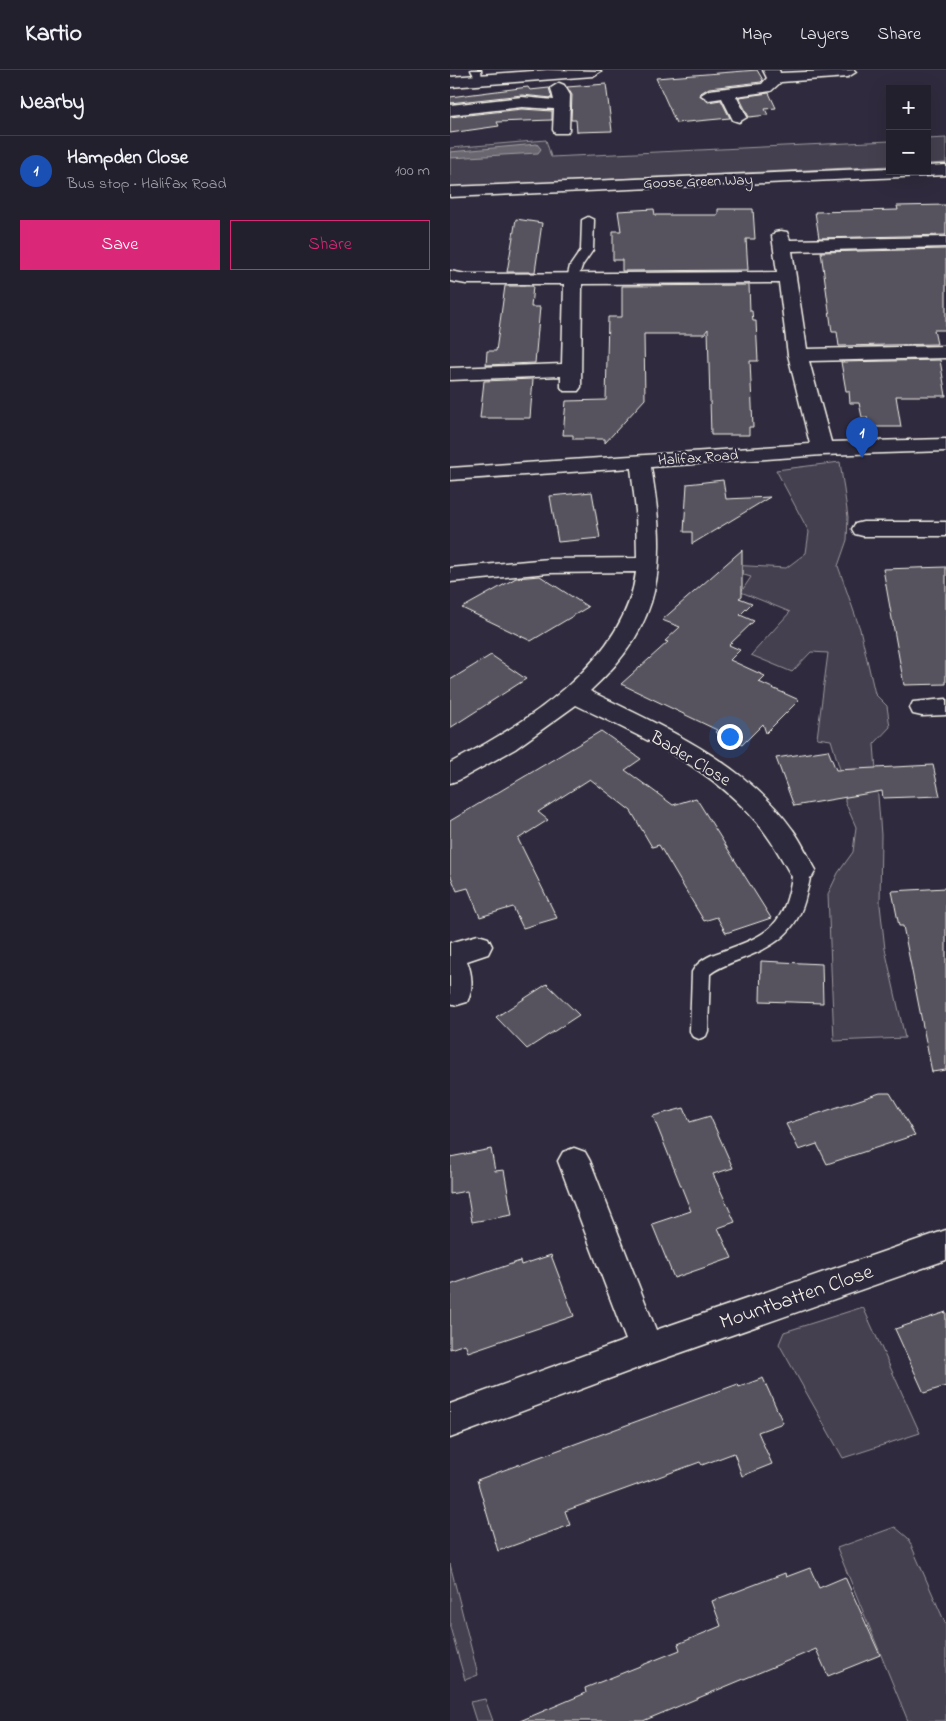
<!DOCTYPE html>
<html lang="en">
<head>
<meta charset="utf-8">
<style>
	body { margin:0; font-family:"Indie Flower",sans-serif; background:#2b2836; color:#f1f3f6 }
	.controls { position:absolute; right:15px; top:15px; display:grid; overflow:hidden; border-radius:0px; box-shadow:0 5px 20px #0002 }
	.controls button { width:45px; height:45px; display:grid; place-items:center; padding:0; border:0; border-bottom:1px solid #403e4a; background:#23202e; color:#f1f3f6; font:25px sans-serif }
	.you { position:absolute; left:279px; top:666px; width:18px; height:18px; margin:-12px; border:4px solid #fff; border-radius:50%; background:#1a73e8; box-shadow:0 0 0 8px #1a73e833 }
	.badge { display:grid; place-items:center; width:32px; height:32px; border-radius:50%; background:#db2777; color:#fff; font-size:16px; font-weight:700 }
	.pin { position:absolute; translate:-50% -41px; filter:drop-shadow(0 1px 2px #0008) }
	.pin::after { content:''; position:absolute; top:26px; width:18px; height:15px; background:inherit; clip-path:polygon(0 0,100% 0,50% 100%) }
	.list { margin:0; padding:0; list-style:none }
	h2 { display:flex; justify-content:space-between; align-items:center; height:65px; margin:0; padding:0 20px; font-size:21px }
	h2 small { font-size:16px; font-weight:400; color:#a3a3aa }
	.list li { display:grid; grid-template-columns:32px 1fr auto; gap:15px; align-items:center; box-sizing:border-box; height:70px; padding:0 20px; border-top:1px solid #403e4a }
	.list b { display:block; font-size:19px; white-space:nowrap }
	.list p { margin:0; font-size:16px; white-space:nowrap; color:#a3a3aa }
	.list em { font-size:16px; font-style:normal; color:#a3a3aa }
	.actions { display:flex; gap:10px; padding:15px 20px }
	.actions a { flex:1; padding:11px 0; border:1px solid #db2777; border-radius:0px; text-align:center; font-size:18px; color:#db2777 }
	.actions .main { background:#db2777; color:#fff }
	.map { position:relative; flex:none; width:496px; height:1651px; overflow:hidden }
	header { display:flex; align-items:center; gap:30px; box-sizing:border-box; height:70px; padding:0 25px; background:#23202e; border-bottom:1px solid #403e4a }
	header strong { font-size:24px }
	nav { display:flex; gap:28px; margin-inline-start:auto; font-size:18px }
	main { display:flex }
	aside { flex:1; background:#23202e }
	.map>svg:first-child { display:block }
	.green { fill:#454050; stroke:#9c989c }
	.water { fill:#6a6670; stroke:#a19ea0 }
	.building { fill:#56525f; stroke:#f4f1e8 }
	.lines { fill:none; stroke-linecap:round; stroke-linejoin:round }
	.service-casing { stroke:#f4f1e8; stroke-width:3 }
	.minor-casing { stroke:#f4f1e8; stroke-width:3 }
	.secondary-casing { stroke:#f4f1e8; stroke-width:3 }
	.service { fill:#2f2a3d; fill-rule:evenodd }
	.minor { fill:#2f2a3d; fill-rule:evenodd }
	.secondary { fill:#2f2a3d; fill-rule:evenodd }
	.labels { text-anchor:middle; stroke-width:4.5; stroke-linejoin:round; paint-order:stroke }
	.far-street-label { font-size:15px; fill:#f4f1e8; stroke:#2f2a3d }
	.street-label { font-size:18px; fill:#f4f1e8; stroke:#2f2a3d }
	.near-street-label { font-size:21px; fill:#f4f1e8; stroke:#2f2a3d }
</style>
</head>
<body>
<header>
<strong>Kartio</strong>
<nav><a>Map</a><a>Layers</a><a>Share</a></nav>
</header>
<main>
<aside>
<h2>Nearby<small></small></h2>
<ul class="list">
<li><span class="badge" style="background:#1a4fb4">1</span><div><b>Hampden Close</b><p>Bus stop · Halifax Road</p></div><em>100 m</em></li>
</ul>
<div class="actions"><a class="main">Save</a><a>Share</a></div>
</aside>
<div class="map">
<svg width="496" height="1651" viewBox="0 0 496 1651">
	<rect width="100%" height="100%" fill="#2f2a3d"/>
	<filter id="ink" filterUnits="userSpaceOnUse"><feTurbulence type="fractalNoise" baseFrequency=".02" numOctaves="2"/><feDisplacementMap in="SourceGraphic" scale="10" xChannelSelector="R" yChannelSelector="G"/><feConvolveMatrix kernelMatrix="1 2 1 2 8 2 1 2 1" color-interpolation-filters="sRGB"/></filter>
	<g filter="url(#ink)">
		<g class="green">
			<polygon points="496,68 496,93 477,94 477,69"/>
			<polygon points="96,70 101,87 440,71 440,96 0,117 0,78"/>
			<polygon points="390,392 398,447 397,470 388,496 410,559 425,624 437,636 440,657 424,674 431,765 430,835 435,879 455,968 384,971 378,824 388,803 403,782 406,757 395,732 395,716 381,670 367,668 378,583 361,582 342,602 301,585 340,542 291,522 301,507 280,501 280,495 336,498 356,483 359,462 326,400"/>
			<polygon points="413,1237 470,1363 393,1388 329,1274 334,1262"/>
			<polygon points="445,1457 458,1468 496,1555 496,1651 458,1651 387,1478"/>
			<polygon points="0,1494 28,1605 15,1610 0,1557"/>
			<polygon points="35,1629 43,1651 26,1651 20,1632"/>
		</g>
		<polygon class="water" points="87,74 91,79 88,83 0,88 0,82"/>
		<g class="building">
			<polygon points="307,0 313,10 311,12 259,18 249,24 258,32 271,30 280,48 226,53 206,8"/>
			<polygon points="156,14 162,61 127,62 126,50 121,50 122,25 117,17"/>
			<polygon points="78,17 80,20 99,18 102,28 72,25 0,33 0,27"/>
			<polygon points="319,23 326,38 315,39 318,45 299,47 289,27"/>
			<polygon points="72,39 102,41 102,50 47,52 49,56 0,63 0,47"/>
			<polygon points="496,135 496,165 369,168 365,142 448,140 447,136"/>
			<polygon points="204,139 205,145 268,145 268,139 303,139 305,169 296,169 298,200 172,201 172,190 163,190 163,161 171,161 168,141"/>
			<polygon points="66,149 92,153 85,202 57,202"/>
			<polygon points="496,179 496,260 484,260 487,274 389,276 387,262 382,262 371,182"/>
			<polygon points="299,215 300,241 302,241 303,251 306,251 308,291 300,291 303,357 299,357 299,365 261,365 258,259 254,264 194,264 195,329 155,373 155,369 123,369 123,365 113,365 116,331 156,330 158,247 172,247 172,216"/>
			<polygon points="55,216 83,216 81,237 90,237 85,293 36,295 37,281 46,281"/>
			<polygon points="490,290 496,326 446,326 451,357 419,357 417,347 412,347 409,333 400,333 399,321 396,321 391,292"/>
			<polygon points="83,309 80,348 30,348 34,311"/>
			<polygon points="273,410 276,429 320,427 242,474 242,462 234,462 237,414"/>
			<polygon points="142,422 150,468 108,472 100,426"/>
			<polygon points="292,480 292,526 289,528 302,533 290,545 304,551 279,575 290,580 280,590 315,606 309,612 349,630 316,663 313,654 292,675 265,662 267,660 171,614 218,572 215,571 230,557 212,550"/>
			<polygon points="496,497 496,614 454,615 433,499"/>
			<polygon points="90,506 138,537 81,571 12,538 66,508"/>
			<polygon points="41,585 76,609 0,658 0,610"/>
			<polygon points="151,661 191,689 175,700 223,735 246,728 321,848 276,863 267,847 254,851 209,775 202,777 181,741 140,709 88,742 98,750 68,769 107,848 73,858 63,837 30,847 18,818 7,821 0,804 0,751"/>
			<polygon points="378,680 386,700 483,695 490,726 433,728 432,721 344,736 326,688"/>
			<polygon points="496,818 496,1000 482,1002 453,856 449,856 442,821"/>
			<polygon points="311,891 372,894 373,933 310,931"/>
			<polygon points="97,914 129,945 77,979 46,947"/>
			<polygon points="430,1023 440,1023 465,1065 377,1094 367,1074 349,1080 336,1054"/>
			<polygon points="234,1038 240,1052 260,1046 283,1098 263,1104 285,1152 268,1158 282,1188 224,1208 202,1154 241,1141 203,1046"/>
			<polygon points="41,1079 45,1101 54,1100 62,1145 22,1152 17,1121 0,1124 0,1087"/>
			<polygon points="101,1185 124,1246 18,1282 15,1274 0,1279 0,1215 70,1191 71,1195"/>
			<polygon points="496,1242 496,1316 474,1323 445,1259"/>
			<polygon points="313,1308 333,1353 308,1362 322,1394 292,1406 284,1383 252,1395 250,1392 115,1441 120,1455 48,1481 27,1410 269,1321 288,1314 289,1317"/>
			<polygon points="360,1498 369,1518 395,1507 430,1585 378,1606 366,1579 193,1651 70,1651 136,1623 135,1618 230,1580 228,1574 271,1556 262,1531 335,1503 336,1507"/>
		</g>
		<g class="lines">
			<g class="service-casing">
				<g id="service">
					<polygon points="21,0 31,0 32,10 26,10"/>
					<polygon points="138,147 144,150 143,180 132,196 127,211 119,211 117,209 120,196 131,180 132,150"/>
					<path d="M 352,794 L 358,796 C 363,804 358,816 356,825 C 348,862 324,877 291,889 C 280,893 269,897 260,904 L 258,961 L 256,966 L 249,969 L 242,966 L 240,961 L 242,902 C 248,891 258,886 270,882 C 321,864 335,856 343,800 L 346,796 Z"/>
				</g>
			</g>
			<g class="minor-casing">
				<g id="minor">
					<polygon points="97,0 151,1 143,6 0,17 0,7"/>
					<polygon points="313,0 329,0 330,3 404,0 406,2 398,7 331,12 321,21 286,26 297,47 289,52 283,50 272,28 259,30 251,25 259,20 312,14 317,8"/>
					<polygon points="109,13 114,15 120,25 119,60 117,63 105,63 103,60 104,39 72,37 0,45 0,35 72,27 104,30 101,18"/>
					<path d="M 331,161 L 337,162 L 340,170 L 496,167 L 496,177 L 342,181 L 357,279 L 496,276 L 496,288 L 359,291 L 381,372 L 496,369 L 496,381 L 372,385 L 201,397 C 217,491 215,553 140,621 C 213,657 295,692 343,760 C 352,772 358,787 366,800 L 362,807 L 352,810 L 342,807 C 330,786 319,765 302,747 C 256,694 187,665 126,635 L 65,679 L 9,710 L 0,713 L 0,693 C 74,655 175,592 186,502 L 99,503 L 0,512 L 0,498 L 99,489 L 187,488 L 186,441 L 181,398 L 0,410 L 0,398 L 360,374 L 338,285 L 329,213 L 132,214 L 131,317 L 128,321 L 114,321 L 111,317 L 111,306 L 0,310 L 0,298 L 112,294 L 114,214 L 16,214 L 0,211 L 0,201 L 16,204 L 327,202 L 322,166 L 325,162 Z"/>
					<polygon points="413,452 496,452 496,466 413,466 405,464 402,459 405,454"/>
					<polygon points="496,629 496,645 472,646 463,644 460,638 463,632"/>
					<path d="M 28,865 L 38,868 L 42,876 L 38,884 L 17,891 C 22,903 24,920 17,932 L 7,935 L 0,933 L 0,873 Z"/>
					<polygon points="124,1078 135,1082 140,1091 206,1260 496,1160 496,1190 196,1295 0,1368 0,1334 176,1270 108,1091 113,1082"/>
				</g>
			</g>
			<g class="secondary-casing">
				<polygon id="secondary" points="496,95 496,105 0,127 0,117 440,98 440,101 477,101 477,96"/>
			</g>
			<use href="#service" class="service"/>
			<use href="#minor" class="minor"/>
			<use href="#secondary" class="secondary"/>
		</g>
	</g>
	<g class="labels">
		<g class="far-street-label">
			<text transform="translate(248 111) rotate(-2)" y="5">Goose Green Way</text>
			<text transform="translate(248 387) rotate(-4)" y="5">Halifax Road</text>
		</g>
		<g class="street-label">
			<text transform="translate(241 688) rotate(31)" y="6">Bader Close</text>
		</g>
		<g class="near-street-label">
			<text transform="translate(346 1226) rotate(-19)" y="7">Mountbatten Close</text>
		</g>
	</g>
</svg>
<div class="controls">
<button>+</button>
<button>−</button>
</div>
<div class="you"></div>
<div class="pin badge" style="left:412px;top:388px;background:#1a4fb4">1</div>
</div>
</main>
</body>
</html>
